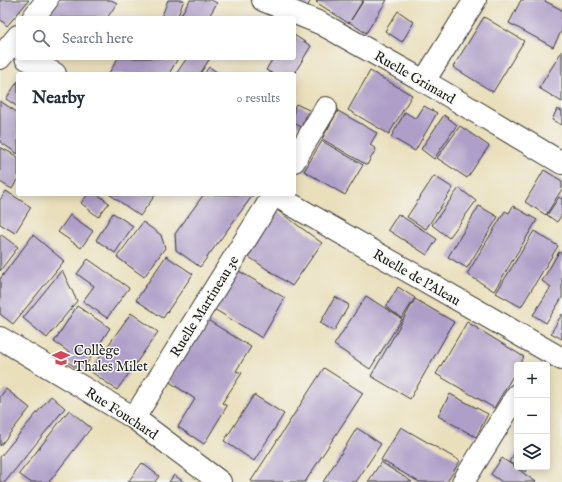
<!DOCTYPE html>
<html lang="en">
<head>
<meta charset="utf-8">
<style>
	body { margin:0; font-family:"IM FELL English",serif; background:#f2f2f3; color:#1f2937 }
	.controls { position:absolute; right:12px; bottom:12px; display:grid; overflow:hidden; border-radius:4px; box-shadow:0 2px 10px #0003 }
	.controls button { width:36px; height:36px; display:grid; place-items:center; padding:0; border:0; border-bottom:1px solid #e0e1e3; background:#fff; color:#1f2937; font:20px sans-serif }
	.list { margin:0; padding:0; list-style:none }
	h2 { display:flex; justify-content:space-between; align-items:center; height:52px; margin:0; padding:0 16px; font-size:17px }
	h2 small { font-size:13px; font-weight:400; color:#747a83 }
	.icon { flex:none; width:22px; height:22px; fill:none; stroke:currentColor; stroke-width:2; stroke-linecap:round; stroke-linejoin:round }
	.map { position:relative; flex:none; width:562px; height:482px; overflow:hidden }
	.search { position:absolute; background:#fff; box-shadow:0 2px 10px #0003; left:16px; top:16px; width:280px; height:44px; display:flex; align-items:center; gap:10px; box-sizing:border-box; padding:0 14px; border-radius:4px; color:#747a83; font-size:15px }
	.panel { position:absolute; background:#fff; box-shadow:0 2px 10px #0003; left:16px; top:72px; width:280px; height:124px; border-radius:4px }
	.map>svg:first-child { display:block }
	.building { fill:#ae9ec8 }
	.lines { fill:none; stroke-linecap:round; stroke-linejoin:round }
	.minor-casing { stroke:#3b3934; stroke-width:24 }
	.minor { stroke:#fff; stroke-width:22 }
	.labels { text-anchor:middle; stroke-width:3; stroke-linejoin:round; paint-order:stroke }
	.street-label { font-size:14px; fill:#1c1c1c; stroke:#f6f6f2 }
	.poi-label { font-size:14px; fill:#1c1c1c; stroke:#f6f6f2; text-anchor:start }
</style>
</head>
<body>
<div class="map">
<svg width="562" height="482" viewBox="0 0 562 482">
	<rect width="100%" height="100%" fill="#f6f6f2"/>
	<filter id="ink" filterUnits="userSpaceOnUse"><feTurbulence type="fractalNoise" baseFrequency=".025" numOctaves="2"/><feDisplacementMap in="SourceGraphic" scale="8" xChannelSelector="R" yChannelSelector="G"/><feConvolveMatrix kernelMatrix="1 2 1 2 8 2 1 2 1" color-interpolation-filters="sRGB"/></filter>
	<filter id="wash" filterUnits="userSpaceOnUse"><feTurbulence type="fractalNoise" baseFrequency=".012" numOctaves="4" result="noise"/><feDisplacementMap in="SourceGraphic" scale="16" xChannelSelector="R" yChannelSelector="G"/><feGaussianBlur stdDeviation="0.9" result="paint"/><feColorMatrix in="noise" values="0 0 0 0 0 0 0 0 0 0 0 0 0 0 0 0 0 1.4 0 .05"/><feComposite in="paint" operator="in"/></filter>
	<g filter="url(#wash)">
		<rect width="100%" height="100%" fill="#eadfbb"/>
		<g id="blocks">
			<g class="building">
				<polygon points="0,0 29,0 7,26 0,19"/>
				<polygon points="58,0 111,0 117,3 107,18 47,18"/>
				<polygon points="168,0 184,0 177,18 161,18"/>
				<polygon points="190,0 211,0 217,3 208,18 179,18"/>
				<polygon points="294,0 311,0 307,7"/>
				<polygon points="318,0 363,0 351,20 364,0 387,0 366,33 349,22 348,23 316,2"/>
				<polygon points="521,0 543,0 562,10 562,30 553,47 509,23"/>
				<polygon points="398,11 414,22 402,42 385,31"/>
				<polygon points="484,17 524,41 493,92 453,67"/>
				<polygon points="294,35 311,46 294,74 273,74 266,70 273,58 294,58"/>
				<polygon points="562,51 562,102 539,88"/>
				<polygon points="118,58 178,58 169,74 110,74 109,73"/>
				<polygon points="187,58 210,58 200,74 176,74"/>
				<polygon points="209,67 220,74 204,74"/>
				<polygon points="370,71 412,95 389,134 348,110"/>
				<polygon points="18,81 18,107 6,99"/>
				<polygon points="0,101 18,113 18,154 0,142"/>
				<polygon points="296,104 309,110 301,127 294,123 294,108"/>
				<polygon points="424,106 437,113 415,151 391,137 405,112 416,119"/>
				<polygon points="557,109 562,111 562,125 552,120"/>
				<polygon points="338,111 377,133 370,145 376,149 367,165 322,139"/>
				<polygon points="444,115 457,125 434,159 421,149"/>
				<polygon points="460,126 489,146 467,178 437,158"/>
				<polygon points="322,141 363,165 345,195 304,171"/>
				<polygon points="0,147 18,157 18,178 12,189 0,182"/>
				<polygon points="544,170 562,181 562,189 546,215 525,202"/>
				<polygon points="434,176 453,188 426,229 407,217"/>
				<polygon points="459,188 476,201 449,238 432,225"/>
				<polygon points="6,191 31,207 15,233 0,224 0,200"/>
				<polygon points="88,194 97,194 109,203 98,217 81,203"/>
				<polygon points="109,194 156,194 140,216"/>
				<polygon points="204,194 253,195 200,267 176,250 175,234"/>
				<polygon points="559,197 562,199 562,214 557,222 547,215"/>
				<polygon points="479,206 498,217 467,268 448,257"/>
				<polygon points="513,206 537,220 494,291 467,274 505,211 509,213"/>
				<polygon points="277,210 322,243 292,286 246,255"/>
				<polygon points="113,213 133,226 115,253 96,240"/>
				<polygon points="398,214 437,239 427,255 388,230"/>
				<polygon points="70,215 93,231 81,248 58,232"/>
				<polygon points="143,222 161,235 165,248 144,277 117,257"/>
				<polygon points="534,231 558,246 521,307 496,293"/>
				<polygon points="0,234 18,247 0,271"/>
				<polygon points="33,235 64,261 13,324 0,314 0,279"/>
				<polygon points="559,252 562,254 562,298 546,323 533,315 551,287 542,281"/>
				<polygon points="166,256 193,274 163,318 136,300"/>
				<polygon points="88,259 129,288 107,318 83,301 94,286 77,274"/>
				<polygon points="62,270 77,301 47,338 23,318"/>
				<polygon points="237,270 285,298 262,338 214,309"/>
				<polygon points="398,287 415,298 402,318 386,307"/>
				<polygon points="366,296 402,319 370,369 334,345"/>
				<polygon points="335,297 349,305 334,331 320,323"/>
				<polygon points="415,299 454,322 410,399 371,376"/>
				<polygon points="77,306 110,328 82,371 64,360 69,352 54,342"/>
				<polygon points="131,313 158,332 117,390 90,371"/>
				<polygon points="562,314 562,339 551,333"/>
				<polygon points="206,319 251,347 236,371 242,373 222,403 227,406 204,444 178,427 195,399 168,381"/>
				<polygon points="467,322 524,357 519,365 517,365 517,369 494,408 436,374"/>
				<polygon points="324,368 363,393 305,482 253,482 251,481"/>
				<polygon points="6,389 30,408 0,446 0,397"/>
				<polygon points="450,394 488,414 476,437 438,416"/>
				<polygon points="254,395 284,414 254,461 224,441"/>
				<polygon points="51,396 65,408 5,482 0,482 0,457"/>
				<polygon points="69,410 91,428 49,482 30,482 19,474"/>
				<polygon points="401,427 460,461 447,482 419,482 381,460"/>
				<polygon points="357,428 381,444 356,482 323,482"/>
				<polygon points="517,449 517,467 528,467 525,472 509,462"/>
				<polygon points="502,458 536,482 502,482 491,474"/>
				<polygon points="381,462 412,482 368,482"/>
				<polygon points="142,463 159,476 155,482 128,482"/>
				<polygon points="174,475 184,482 169,482"/>
			</g>
		</g>
	</g>
	<g filter="url(#ink)">
		<use href="#blocks" fill-opacity="0" stroke="#3b3934" stroke-width="1"/>
		<g class="lines">
			<g class="minor-casing">
				<g id="minor">
					<polyline points="263,0 320,23 424,81 562,163"/>
					<polyline points="33,18 47,0"/>
					<polyline points="0,58 18,36"/>
					<polyline points="26,58 55,74"/>
					<polyline points="424,81 475,0"/>
					<polyline points="294,161 326,108"/>
					<polyline points="273,194 562,359"/>
					<polyline points="0,338 134,418 220,482"/>
					<polyline points="134,418 274,194"/>
					<polyline points="463,482 517,395"/>
				</g>
			</g>
			<use href="#minor" class="minor"/>
		</g>
	</g>
	<defs>
		<g id="school-bare" transform="scale(1.38)"><path d="M0-5L7-2L0 1L-7-2ZM-4 1L0 2.5L4 1V4Q0 6-4 4Z" fill="#d1495b" stroke="#f6f6f2" stroke-width="2.5" paint-order="stroke"/></g>
	</defs>
	<g fill-rule="evenodd">
		<use href="#school-bare" x="61" y="358"/>
	</g>
	<g class="labels">
		<g class="street-label">
			<text transform="translate(415 77) rotate(30)" y="5">Ruelle Grimard</text>
			<text transform="translate(417 277) rotate(30)" y="5">Ruelle de l'Aleau</text>
			<text transform="translate(204 306) rotate(-58)" y="5">Ruelle Martineau 3e</text>
			<text transform="translate(122 413) rotate(33)" y="5">Rue Fouchard</text>
		</g>
		<g class="poi-label">
			<text x="74" y="355">Collège<tspan x="74" dy="16">Thales Milet</tspan></text>
		</g>
	</g>
</svg>
<div class="controls">
<button>+</button>
<button>−</button>
<button><svg class="icon" aria-label="layers" viewBox="0 0 24 24"><path d="M12 4l9 5-9 5-9-5zM3 14l9 5 9-5"/></svg></button>
</div>
<div class="search"><svg class="icon" aria-label="search" viewBox="0 0 24 24"><circle cx="10" cy="10" r="6"/><path d="M15 15l6 6"/></svg>Search here</div>
<section class="panel">
<h2>Nearby<small>0 results</small></h2>
<ul class="list">
</ul>
</section>
</div>
</body>
</html>
